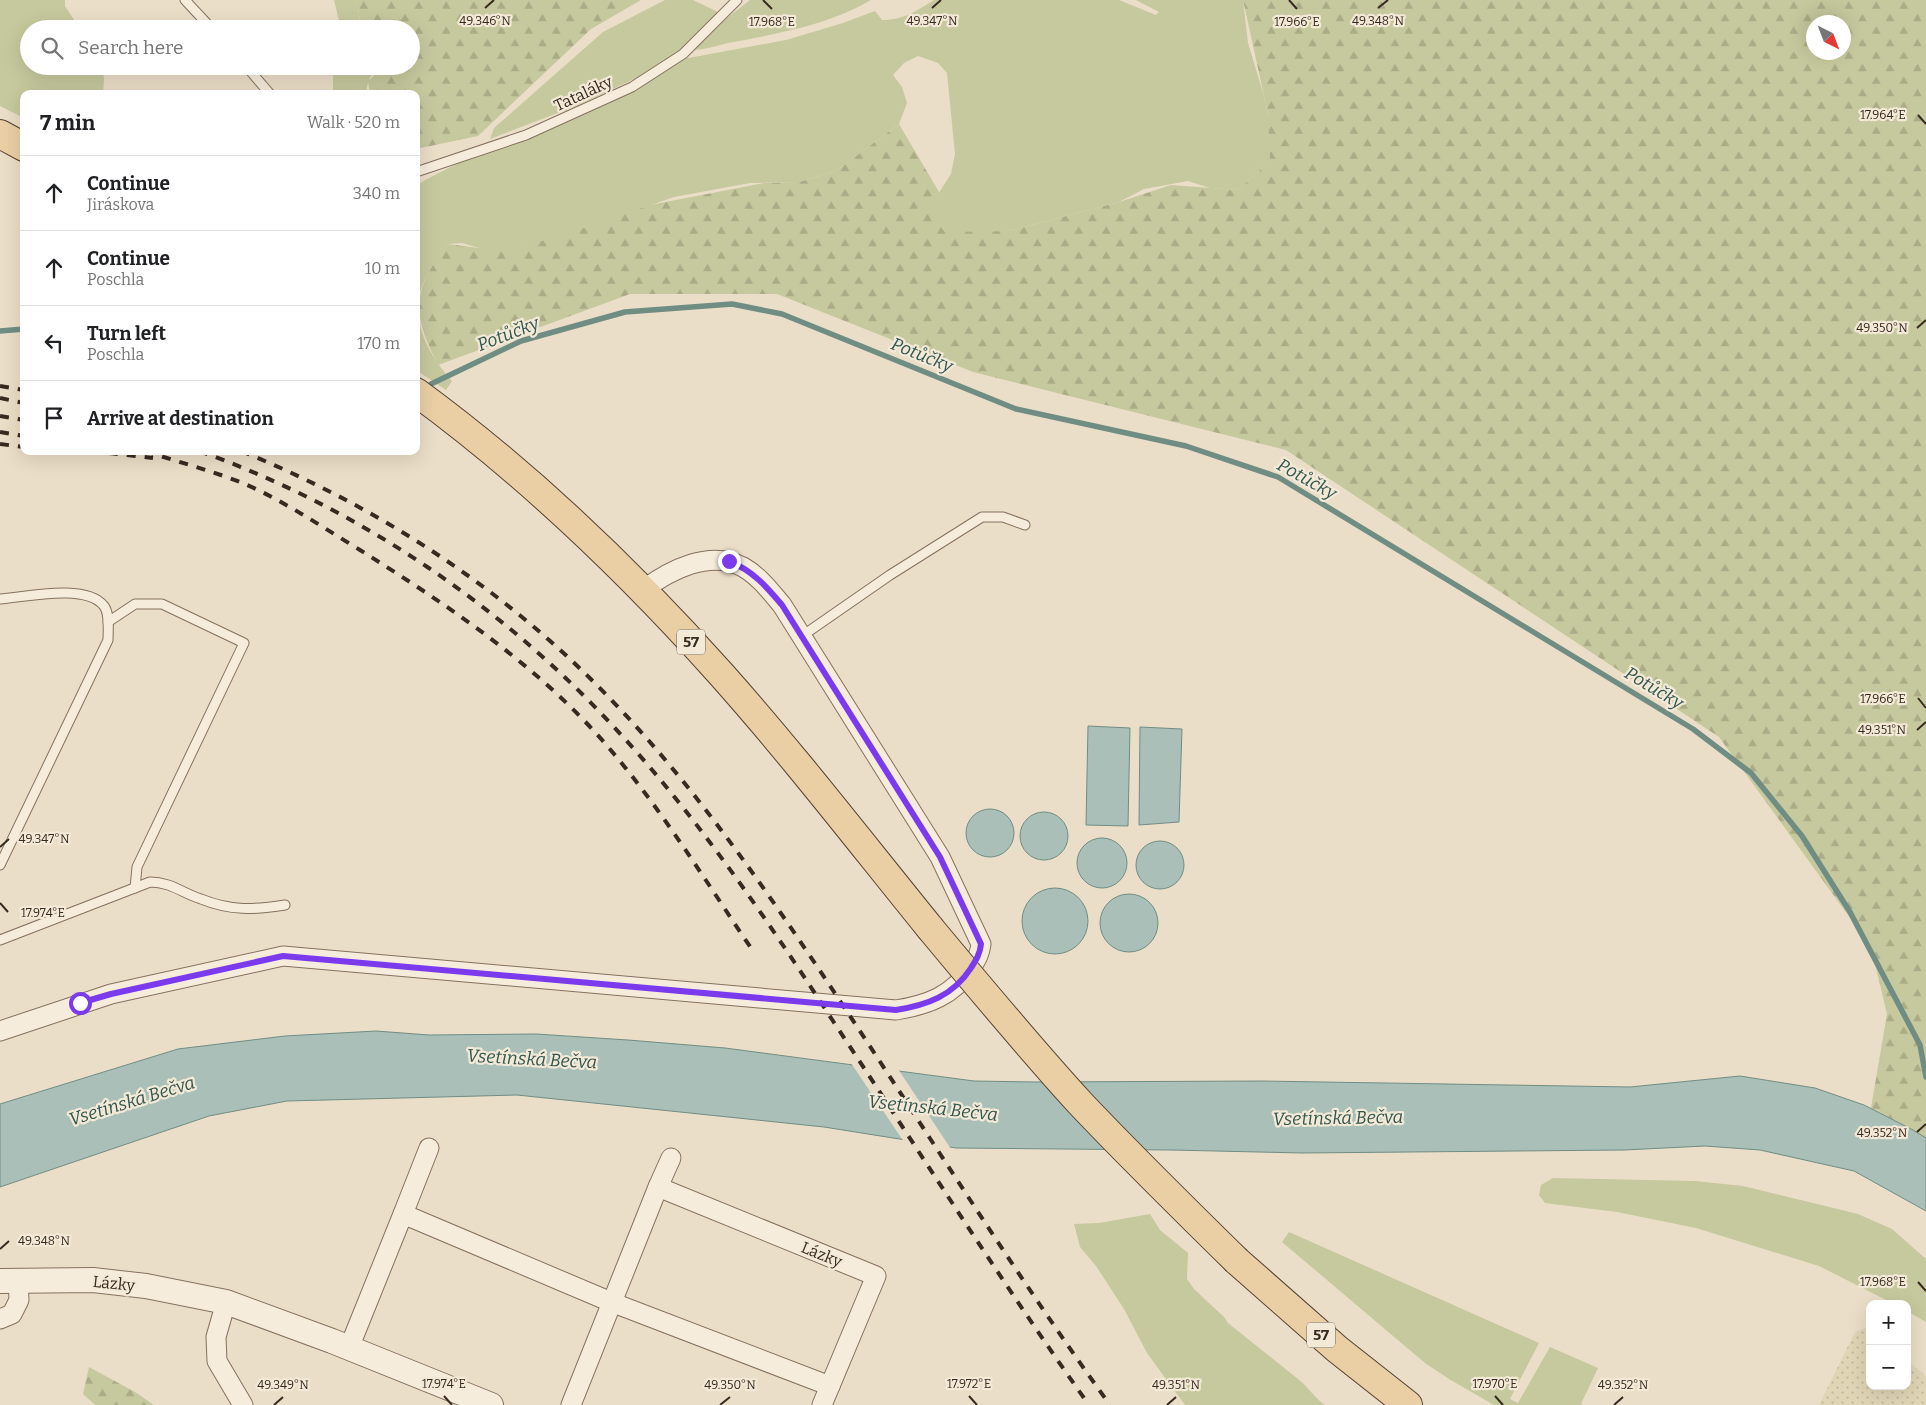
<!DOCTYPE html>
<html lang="en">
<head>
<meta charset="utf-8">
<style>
	body { margin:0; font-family:Bitter,serif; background:#f2f2f2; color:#202124 }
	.controls { position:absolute; right:15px; bottom:15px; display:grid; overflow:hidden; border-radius:10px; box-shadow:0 5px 20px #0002 }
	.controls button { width:45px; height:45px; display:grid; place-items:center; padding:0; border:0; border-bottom:1px solid #e0e0e0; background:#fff; color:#202124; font:25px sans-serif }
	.compass { position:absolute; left:1806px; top:15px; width:45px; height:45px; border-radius:50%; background:#fff; box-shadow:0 5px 20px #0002; rotate:138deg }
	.stop { position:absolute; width:15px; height:15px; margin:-11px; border:4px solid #7c3aed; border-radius:50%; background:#fff }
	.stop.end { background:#7c3aed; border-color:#fff; box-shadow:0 1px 5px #0008 }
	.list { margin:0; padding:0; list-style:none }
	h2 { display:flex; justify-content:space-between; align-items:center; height:65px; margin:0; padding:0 20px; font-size:21px }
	h2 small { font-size:16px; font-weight:400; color:#757577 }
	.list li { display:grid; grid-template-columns:32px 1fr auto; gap:15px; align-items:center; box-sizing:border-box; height:75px; padding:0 20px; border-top:1px solid #e0e0e0 }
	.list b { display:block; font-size:19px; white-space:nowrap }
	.list p { margin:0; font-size:16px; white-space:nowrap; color:#757577 }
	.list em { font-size:16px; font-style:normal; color:#757577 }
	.icon { flex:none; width:28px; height:28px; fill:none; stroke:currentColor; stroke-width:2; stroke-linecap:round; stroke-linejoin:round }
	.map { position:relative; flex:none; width:1926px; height:1405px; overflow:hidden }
	.search { position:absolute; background:#fff; box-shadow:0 5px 20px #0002; left:20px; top:20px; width:400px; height:55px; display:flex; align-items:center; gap:12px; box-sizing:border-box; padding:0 18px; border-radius:28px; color:#757577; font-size:19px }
	.panel { position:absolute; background:#fff; box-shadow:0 5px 20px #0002; left:20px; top:90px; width:400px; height:365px; border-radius:10px }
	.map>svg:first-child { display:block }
	.farmland { fill:url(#farmland-dots) }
	.green { fill:#c6c89d }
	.forest { fill:url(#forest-firs); fill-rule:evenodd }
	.water { fill:#a9bfb7; stroke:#708d84 }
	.pier { fill:#ebdec8 }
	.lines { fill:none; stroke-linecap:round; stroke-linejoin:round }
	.stream { stroke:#708d84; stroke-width:5.5 }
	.service-casing { stroke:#85715f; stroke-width:11 }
	.minor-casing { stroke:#85715f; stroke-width:21 }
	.tertiary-casing { stroke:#85715f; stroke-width:26 }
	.primary-casing { stroke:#544032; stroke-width:30 }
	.service { stroke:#f6ecdb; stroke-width:9 }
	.minor { stroke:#f6ecdb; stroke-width:19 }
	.tertiary { stroke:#f6ecdb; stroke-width:24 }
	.primary { stroke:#eacfa4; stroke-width:28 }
	.rail { stroke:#372a21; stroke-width:4; stroke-dasharray:9 9; stroke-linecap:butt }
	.primary-bridge-casing { stroke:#544032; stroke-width:30; stroke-linecap:butt }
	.primary-bridge { stroke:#eacfa4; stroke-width:28 }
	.route { stroke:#7c3aed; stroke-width:6 }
	.ticks { fill:none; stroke:#372a21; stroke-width:2 }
	.labels { text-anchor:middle; stroke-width:4.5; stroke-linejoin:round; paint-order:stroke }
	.shield { fill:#f3e9d7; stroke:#6f6358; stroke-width:1 }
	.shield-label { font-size:15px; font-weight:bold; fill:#372a21 }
	.street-label { font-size:16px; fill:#372a21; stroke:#f3e9d7 }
	.water-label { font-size:18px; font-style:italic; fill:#325651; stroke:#f3e9d7 }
	.ticks-label { font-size:12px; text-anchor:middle; fill:#372a21; stroke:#f3e9d7; stroke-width:4.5; stroke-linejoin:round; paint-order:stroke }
</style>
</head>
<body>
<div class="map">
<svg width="1926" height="1405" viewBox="0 0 1926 1405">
	<defs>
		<pattern id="farmland-dots" width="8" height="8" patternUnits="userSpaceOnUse" patternTransform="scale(1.25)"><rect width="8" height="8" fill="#e0d6b6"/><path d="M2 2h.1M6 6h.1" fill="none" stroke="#c1b89c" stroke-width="1.8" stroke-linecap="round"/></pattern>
		<pattern id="forest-firs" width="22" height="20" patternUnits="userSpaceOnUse" patternTransform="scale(1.25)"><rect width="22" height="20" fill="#c6c89d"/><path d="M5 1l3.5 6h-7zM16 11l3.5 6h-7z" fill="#abac87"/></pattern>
	</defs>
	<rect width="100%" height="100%" fill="#ebdec8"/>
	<polygon class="farmland" points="1868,1327 1870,1328 1870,1386 1907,1386 1907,1360 1926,1376 1926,1405 1819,1405 1855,1332"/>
	<g class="green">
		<polygon points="0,0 65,0 65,6 80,29 29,29 29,66 102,66 104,79 103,94 24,94 24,118 0,106"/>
		<polygon points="334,0 355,0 358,5 360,24 365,29 341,29"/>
		<polygon points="665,0 693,0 718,12 685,47 656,69 576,106 490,139 494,128 603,32"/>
		<path d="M 750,0 L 871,0 C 829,25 776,34 728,43 C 717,46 706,49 694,50 L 727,18 Z"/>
		<path d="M 934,0 L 1119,0 L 1156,15 L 1159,12 L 1136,0 L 1243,0 L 1248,43 L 1264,96 L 1274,144 L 1270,161 L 1238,190 L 1210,188 L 1188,181 L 1144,189 L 1119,202 L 1009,231 L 955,234 L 945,232 L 933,225 L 929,208 L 951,174 L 955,154 L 947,73 L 938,63 L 918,56 L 904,63 L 893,75 L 902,87 L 907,103 L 899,124 L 836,171 L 799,182 L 750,183 L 674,197 L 548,241 L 519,248 L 479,248 L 462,243 L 448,244 C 441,255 431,267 425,279 C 407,316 427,353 452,381 L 446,390 L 416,370 L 416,186 L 425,180 L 492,146 L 585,111 L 645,84 L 683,59 L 786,40 L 843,23 L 875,11 L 882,20 C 904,20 916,11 934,0 Z"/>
		<path d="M 333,66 L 381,66 C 370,72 367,83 366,94 L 333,94 Z"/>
		<polygon points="1553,1178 1695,1181 1743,1186 1858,1214 1892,1229 1926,1259 1926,1322 1907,1311 1907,1304 1894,1304 1819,1266 1696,1228 1617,1212 1545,1203 1539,1195 1541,1185"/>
		<path d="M 1150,1214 L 1160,1230 L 1188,1253 L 1187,1279 L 1194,1289 L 1224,1317 L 1228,1323 L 1298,1379 C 1308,1387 1314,1397 1325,1405 L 1185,1405 L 1147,1353 L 1124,1309 L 1096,1266 L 1080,1247 L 1074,1224 L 1099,1223 Z"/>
		<polygon points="1289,1232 1539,1343 1510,1399 1518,1403 1550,1347 1598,1368 1581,1404 1583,1405 1494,1405 1449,1379 1425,1363 1282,1242"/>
	</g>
	<g class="forest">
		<polygon points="355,0 641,0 591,29 478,136 416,149 416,94 370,94 368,81 384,66 411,66 411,29 365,29 360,24 358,5"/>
		<path d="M 1243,0 L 1926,0 L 1926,1138 L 1913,1130 L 1871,1108 L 1887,1014 L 1871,947 L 1719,737 L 1286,450 L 973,372 L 777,294 L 630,294 L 438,365 C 425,338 411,311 425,280 C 430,267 441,255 448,244 L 479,248 L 519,248 L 569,233 L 650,205 L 764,183 L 799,182 L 836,171 L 899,124 L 939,192 L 931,216 L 945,232 L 1009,231 L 1119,202 L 1171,185 L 1238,190 L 1270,161 L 1268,114 ZM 1814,22 L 1844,22 L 1844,52 L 1814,52 Z"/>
		<polygon points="89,1367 135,1392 154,1405 95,1405 83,1394"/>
	</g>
	<g class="water">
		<polygon points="1088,726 1130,728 1128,826 1086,825"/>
		<polygon points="1140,727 1182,729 1179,822 1139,825"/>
		<circle cx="990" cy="833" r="24"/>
		<circle cx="1044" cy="836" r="24"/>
		<circle cx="1102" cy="863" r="25"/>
		<circle cx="1160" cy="865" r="24"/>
		<circle cx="1055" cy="921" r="33"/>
		<circle cx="1129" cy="923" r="29"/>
		<polygon points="376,1031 429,1035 536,1034 628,1040 725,1048 974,1081 1035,1082 1261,1081 1630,1087 1740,1076 1815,1088 1864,1105 1913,1130 1926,1138 1926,1211 1854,1171 1760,1150 1705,1146 1624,1150 1302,1153 1171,1150 956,1148 824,1127 517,1095 287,1101 209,1116 0,1187 0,1104 178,1049 285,1036"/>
	</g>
	<polygon class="pier" points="851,1063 898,1069 951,1149 904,1142"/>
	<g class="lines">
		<g class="stream">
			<polyline points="0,331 24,329"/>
			<polyline points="431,384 521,341 625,312 732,304 782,314 1016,409 1186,446 1278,477 1693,729 1751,773 1802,836 1850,912 1920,1045 1926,1077"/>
		</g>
		<g class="service-casing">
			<g id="service">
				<polyline points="185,0 212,29"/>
				<polyline points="246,66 270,94"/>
				<polyline points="416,172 526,135 632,87 683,54 737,0"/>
				<path d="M 0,599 C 26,597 86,583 104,606 C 110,614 108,630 108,640 L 0,865"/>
				<polyline points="108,622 135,604 162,604 244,643 137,867 135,888"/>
				<polyline points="802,636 890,575 982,517 1003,517 1025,525"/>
				<path d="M 0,940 L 150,882 C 171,882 182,893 201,899 C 231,911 254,910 285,905"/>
			</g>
		</g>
		<g class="minor-casing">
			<g id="minor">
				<path d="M 0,1031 L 111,994 L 283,956 L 896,1010 C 927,1005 953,996 971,968 C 976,960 980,954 981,944 L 940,857 L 782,605 C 771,592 759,576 743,567 C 710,549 670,570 643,590"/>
				<polyline points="658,1187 671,1158"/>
				<polyline points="403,1214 429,1148"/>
				<polyline points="226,1302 216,1337 217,1361 243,1405"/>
				<polyline points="0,1319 12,1314 19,1300 18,1280"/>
				<polyline points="349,1348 403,1214 611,1302 830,1386"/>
				<polyline points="571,1405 658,1187 876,1276 822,1405"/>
			</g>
		</g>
		<g class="tertiary-casing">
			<polyline id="tertiary" points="0,1281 93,1280 146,1286 226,1302 332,1341 491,1405"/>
		</g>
		<g class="primary-casing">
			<g id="primary">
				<polyline points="0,134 24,147"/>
				<path d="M 416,392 C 528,474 629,571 721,674 C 794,756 861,843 930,928"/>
				<polyline points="1237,1261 1337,1349 1408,1405"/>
			</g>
		</g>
		<use href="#service" class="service"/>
		<use href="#minor" class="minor"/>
		<use href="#tertiary" class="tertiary"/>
		<use href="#primary" class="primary"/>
		<g class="rail">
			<polyline points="0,386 24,390"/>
			<polyline points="0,398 24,403"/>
			<polyline points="0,416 24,420"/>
			<polyline points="0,432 24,436"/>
			<polyline points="0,444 24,447"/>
			<polyline points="91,451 153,458"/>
			<path d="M 145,451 C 178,462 213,471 245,484 C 286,502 322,527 360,550 C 449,606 540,667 609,748 C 662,810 705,880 751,948"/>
			<path d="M 199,451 C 356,507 500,604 613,726 C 697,816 766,918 833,1021 C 918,1149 1000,1280 1089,1405"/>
			<path d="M 241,451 C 354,497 458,560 549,640 C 667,744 756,874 842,1004 C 931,1138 1016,1275 1110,1405"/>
		</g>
		<g class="primary-bridge-casing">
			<path id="primary-bridge" d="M 930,928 C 979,987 1028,1046 1080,1103 C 1131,1157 1184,1209 1237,1261"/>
		</g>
		<use href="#primary-bridge" class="primary-bridge"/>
	</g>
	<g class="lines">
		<path class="route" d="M 80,1003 L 111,994 L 283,956 L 896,1010 C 927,1005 953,996 971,968 C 976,960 980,954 981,944 L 940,857 L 782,605 C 766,586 753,571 729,561"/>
	</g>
	<path class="ticks" d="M 763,0 L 772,9M 1289,0 L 1297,9M 485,8 L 494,0M 932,8 L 941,0M 1378,8 L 1388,0M 1918,115 L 1926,124M 1917,328 L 1926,320M 1918,698 L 1926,708M 1917,730 L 1926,722M 0,847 L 9,839M 0,903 L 8,912M 1917,1132 L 1926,1124M 0,1249 L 9,1241M 1918,1282 L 1926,1291M 444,1396 L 452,1405M 969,1396 L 977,1405M 1495,1396 L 1503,1405M 274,1405 L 283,1397M 720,1405 L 730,1397M 1167,1405 L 1176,1397M 1614,1405 L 1623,1397"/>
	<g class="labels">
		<g class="shield">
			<rect x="677" y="629.5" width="28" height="25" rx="4"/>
			<rect x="1307" y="1322.5" width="28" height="25" rx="4"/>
		</g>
		<g class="shield-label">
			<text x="691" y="647">57</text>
			<text x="1321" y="1340">57</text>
		</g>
		<g class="street-label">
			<text transform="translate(583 93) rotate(-25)" y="6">Tataláky</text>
			<text transform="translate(822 1254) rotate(22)" y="6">Lázky</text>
			<text transform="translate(114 1283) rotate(6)" y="6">Lázky</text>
		</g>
		<g class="water-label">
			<text transform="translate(508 334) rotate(-21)" y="6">Potůčky</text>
			<text transform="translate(922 355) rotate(22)" y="6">Potůčky</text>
			<text transform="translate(1307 479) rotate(29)" y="6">Potůčky</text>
			<text transform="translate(1654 688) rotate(31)" y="6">Potůčky</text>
			<text transform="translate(532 1059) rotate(3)" y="6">Vsetínská Bečva</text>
			<text transform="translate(132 1101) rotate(-17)" y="6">Vsetínská Bečva</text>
			<text transform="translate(933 1108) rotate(6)" y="6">Vsetínská Bečva</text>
			<text transform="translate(1338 1118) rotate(-1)" y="6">Vsetínská Bečva</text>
		</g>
	</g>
	<g class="ticks-label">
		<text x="485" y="25">49.346°N</text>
		<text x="932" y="25">49.347°N</text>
		<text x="1378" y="25">49.348°N</text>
		<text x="772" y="26">17.968°E</text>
		<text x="1297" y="26">17.966°E</text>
		<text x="1883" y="119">17.964°E</text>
		<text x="1882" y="332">49.350°N</text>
		<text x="1883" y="703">17.966°E</text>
		<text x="1882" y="734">49.351°N</text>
		<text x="44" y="843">49.347°N</text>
		<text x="43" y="917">17.974°E</text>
		<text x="1882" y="1137">49.352°N</text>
		<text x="44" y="1245">49.348°N</text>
		<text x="1883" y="1286">17.968°E</text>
		<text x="444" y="1388">17.974°E</text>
		<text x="969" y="1388">17.972°E</text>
		<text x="1495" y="1388">17.970°E</text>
		<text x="283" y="1389">49.349°N</text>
		<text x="730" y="1389">49.350°N</text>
		<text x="1176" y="1389">49.351°N</text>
		<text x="1623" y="1389">49.352°N</text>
	</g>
</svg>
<div class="controls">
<button>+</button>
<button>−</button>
</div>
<svg class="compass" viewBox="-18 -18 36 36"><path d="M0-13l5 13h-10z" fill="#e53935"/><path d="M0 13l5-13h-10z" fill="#757577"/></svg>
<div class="stop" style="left:80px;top:1003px"></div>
<div class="stop end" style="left:729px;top:561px"></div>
<div class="search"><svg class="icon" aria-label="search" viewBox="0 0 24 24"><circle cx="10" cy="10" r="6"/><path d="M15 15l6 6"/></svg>Search here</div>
<section class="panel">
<h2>7 min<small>Walk · 520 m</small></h2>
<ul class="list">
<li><svg class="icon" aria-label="ahead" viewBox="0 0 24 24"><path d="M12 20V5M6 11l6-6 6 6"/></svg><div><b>Continue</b><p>Jiráskova</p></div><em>340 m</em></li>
<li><svg class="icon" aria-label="ahead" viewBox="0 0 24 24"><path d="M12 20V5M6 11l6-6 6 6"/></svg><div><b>Continue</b><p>Poschla</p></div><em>10 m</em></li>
<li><svg class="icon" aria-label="left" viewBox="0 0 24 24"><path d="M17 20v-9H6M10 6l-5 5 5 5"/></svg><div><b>Turn left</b><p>Poschla</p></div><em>170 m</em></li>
<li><svg class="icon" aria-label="arrive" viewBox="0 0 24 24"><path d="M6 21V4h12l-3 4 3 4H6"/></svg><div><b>Arrive at destination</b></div></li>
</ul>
</section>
</div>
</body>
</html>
